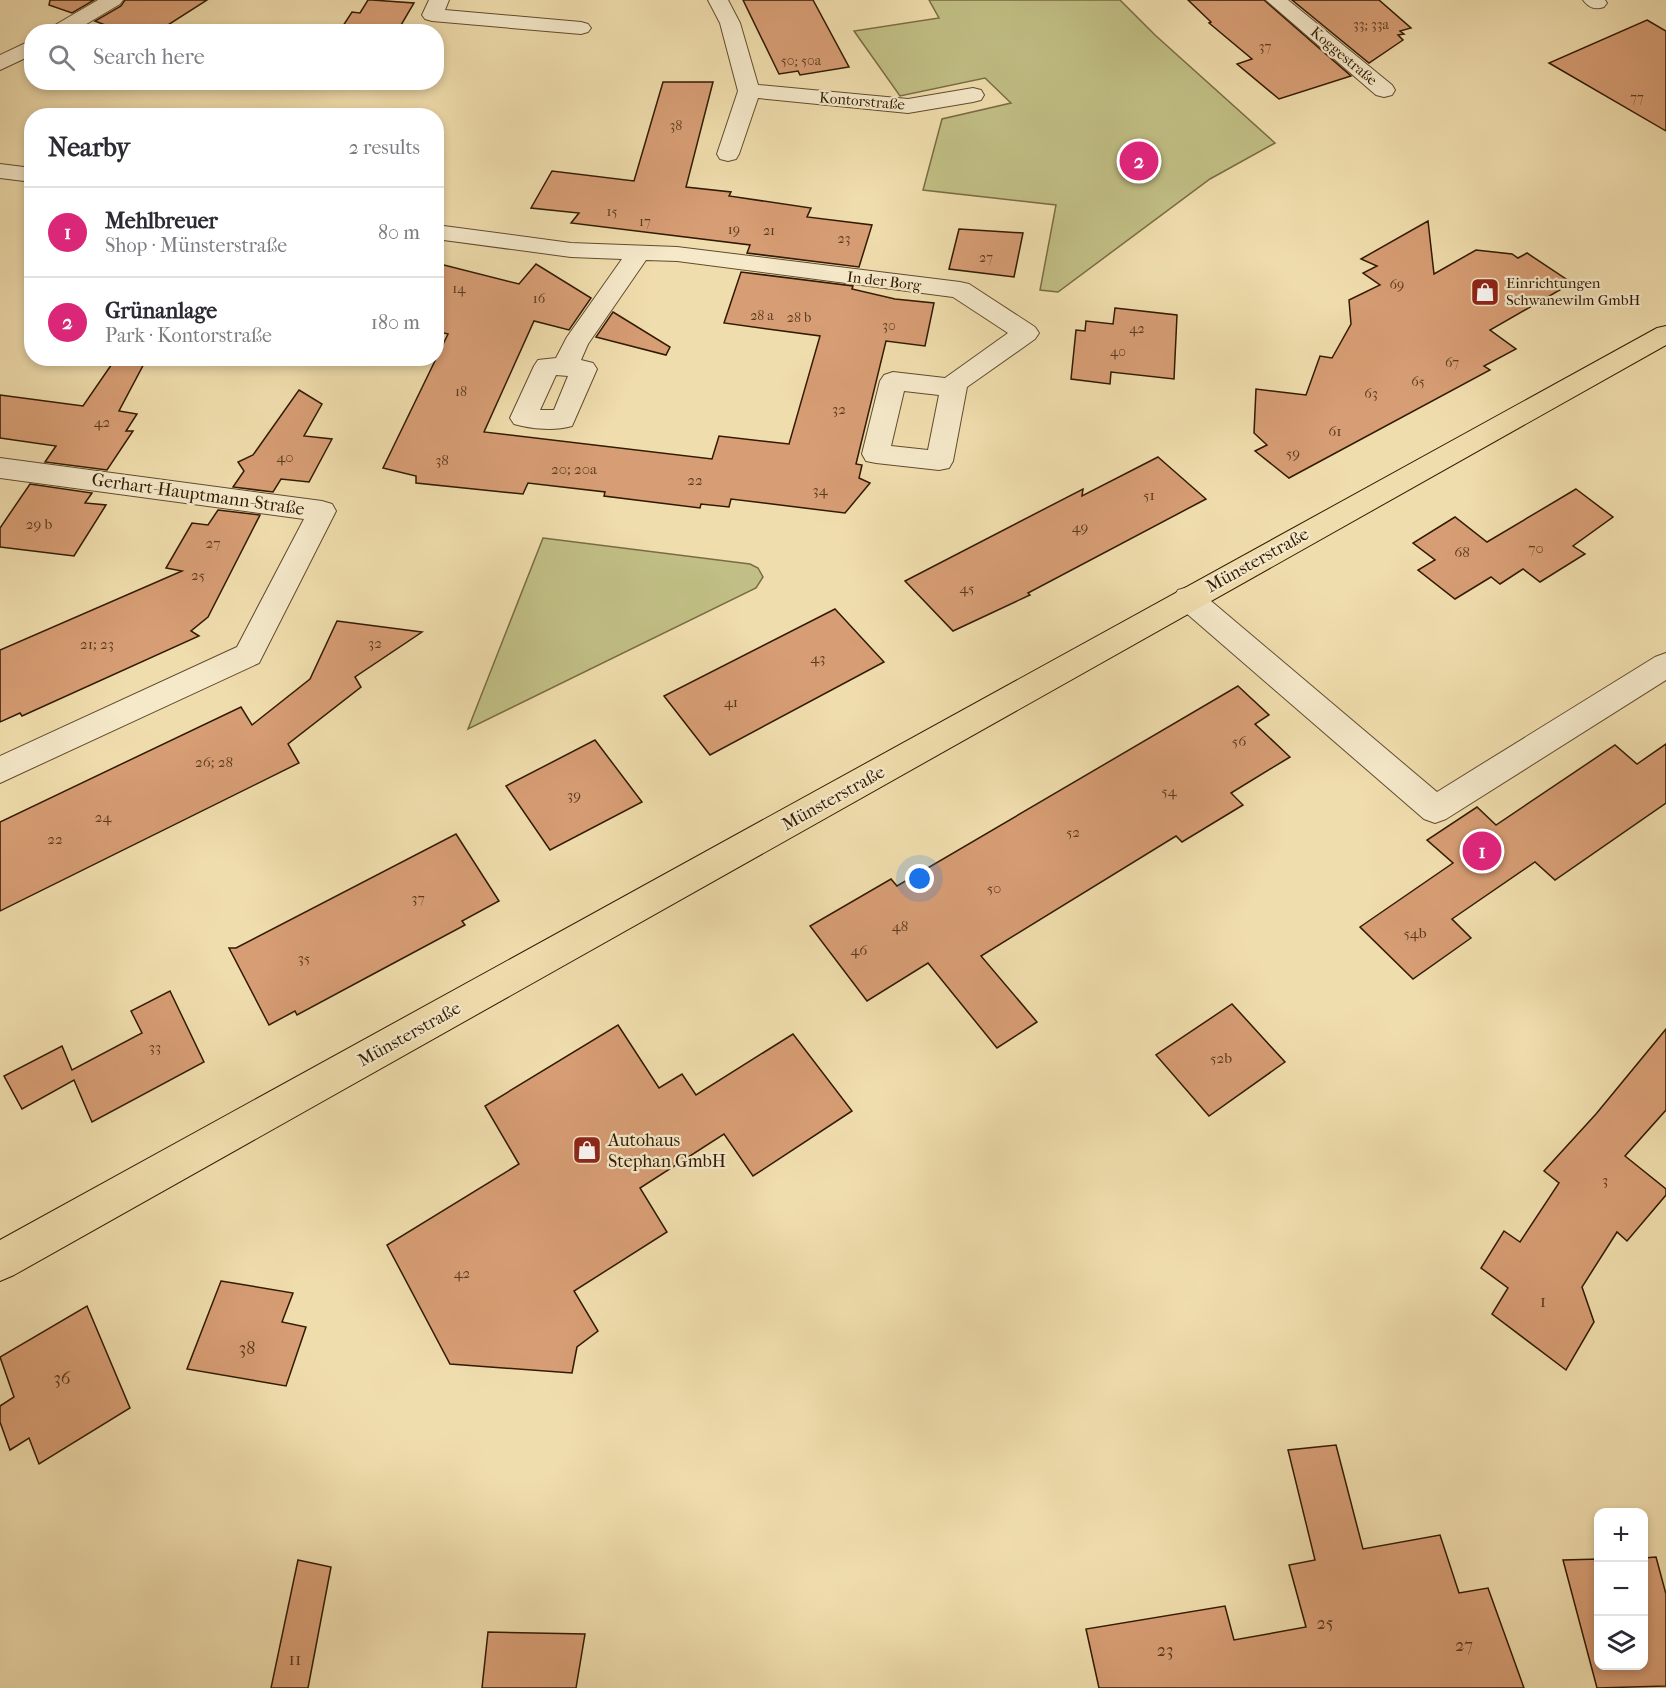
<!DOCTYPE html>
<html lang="en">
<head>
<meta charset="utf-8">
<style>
	body { margin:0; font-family:"IM FELL French Canon",serif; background:#f2f2f3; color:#2b2b33 }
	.controls { position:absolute; right:18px; bottom:18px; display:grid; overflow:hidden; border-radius:12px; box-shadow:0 3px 9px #0003 }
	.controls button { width:54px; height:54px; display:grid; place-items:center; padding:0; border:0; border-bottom:2px solid #e1e1e2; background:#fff; color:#2b2b33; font:30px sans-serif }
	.you { position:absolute; left:920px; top:879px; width:21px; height:21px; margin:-15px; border:4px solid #fff; border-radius:50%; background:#1a73e8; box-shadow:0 0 0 9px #1a73e833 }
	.badge { display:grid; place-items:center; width:39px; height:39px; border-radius:50%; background:#db2777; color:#fff; font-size:20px; font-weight:700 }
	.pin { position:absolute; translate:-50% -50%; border:3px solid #fff; box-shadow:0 2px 6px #0006 }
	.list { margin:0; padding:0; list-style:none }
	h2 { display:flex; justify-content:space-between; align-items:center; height:78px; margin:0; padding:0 24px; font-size:26px }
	h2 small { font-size:20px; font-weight:400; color:#7c7c81 }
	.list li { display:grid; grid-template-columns:39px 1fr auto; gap:18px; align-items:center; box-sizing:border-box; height:90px; padding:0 24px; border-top:2px solid #e1e1e2 }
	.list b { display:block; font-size:22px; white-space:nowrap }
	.list p { margin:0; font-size:20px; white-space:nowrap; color:#7c7c81 }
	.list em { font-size:20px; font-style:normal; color:#7c7c81 }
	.icon { flex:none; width:33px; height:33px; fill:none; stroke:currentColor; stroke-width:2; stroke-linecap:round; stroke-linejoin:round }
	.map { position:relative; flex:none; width:1666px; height:1688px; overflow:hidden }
	.search { position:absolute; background:#fff; box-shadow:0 3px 9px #0003; left:24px; top:24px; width:420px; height:66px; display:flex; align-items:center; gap:15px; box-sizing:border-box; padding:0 21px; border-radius:24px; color:#7c7c81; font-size:22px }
	.panel { position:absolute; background:#fff; box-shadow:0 3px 9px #0003; left:24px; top:108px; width:420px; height:258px; border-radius:24px }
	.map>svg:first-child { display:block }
	.green { fill:#c1bf85; stroke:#796c44; stroke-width:1.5 }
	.building { fill:#d79d74; stroke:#311a03; stroke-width:1.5 }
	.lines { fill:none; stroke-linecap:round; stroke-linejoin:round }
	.minor-casing { stroke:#614b2e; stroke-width:2 }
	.major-casing { stroke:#311a03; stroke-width:2 }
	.minor { fill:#f5e9ca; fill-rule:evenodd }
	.major { fill:#f0ddad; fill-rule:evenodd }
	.labels { text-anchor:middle; stroke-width:4.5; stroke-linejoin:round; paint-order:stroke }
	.far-number-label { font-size:14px; fill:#5a3b1f }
	.far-street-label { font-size:15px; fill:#311a03; stroke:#f5e9ca }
	.far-poi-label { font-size:15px; fill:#311a03; stroke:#f5e9ca; text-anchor:start }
	.number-label { font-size:15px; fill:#5a3b1f }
	.street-label { font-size:18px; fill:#311a03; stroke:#f5e9ca }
	.poi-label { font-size:18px; fill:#311a03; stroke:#f5e9ca; text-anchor:start }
	.near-number-label { font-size:18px; fill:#5a3b1f }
</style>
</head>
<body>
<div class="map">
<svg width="1666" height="1688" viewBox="0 0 1666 1688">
	<rect width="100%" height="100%" fill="#f0ddad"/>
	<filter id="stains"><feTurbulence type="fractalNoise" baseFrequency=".00333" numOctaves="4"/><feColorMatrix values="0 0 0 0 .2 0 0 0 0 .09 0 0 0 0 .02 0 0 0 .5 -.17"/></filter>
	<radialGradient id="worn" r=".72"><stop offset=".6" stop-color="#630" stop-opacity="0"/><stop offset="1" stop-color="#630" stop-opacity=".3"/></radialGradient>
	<g class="green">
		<polygon points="929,0 1120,0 1155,35 1275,143 1210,179 1058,292 1040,290 1056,205 923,190 942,119 1011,103 985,78 900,96 854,31 939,18"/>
		<polygon points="543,538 750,564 758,568 763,577 756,588 468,729"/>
	</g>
	<g class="building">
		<polygon points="50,0 94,0 72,13 49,5"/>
		<polygon points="125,0 207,0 157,32 123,32 95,21 121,6"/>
		<polygon points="368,0 372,0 414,3 397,32 339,32 352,12 360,13"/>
		<polygon points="743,0 813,0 849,67 800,75 798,71 779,74"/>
		<polygon points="1188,0 1264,0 1351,76 1279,99 1237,64 1252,59 1209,23 1211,22"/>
		<polygon points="1292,0 1379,0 1411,28 1400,31 1404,34 1398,35 1403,40 1369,63"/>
		<polygon points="1647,20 1666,31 1666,131 1549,63"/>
		<polygon points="663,82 713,82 686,187 731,192 729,196 811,208 807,217 872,225 859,267 747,253 750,245 571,223 579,213 531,208 552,171 634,181"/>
		<polygon points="1428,221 1434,274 1476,250 1512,254 1518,258 1527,253 1572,283 1490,330 1516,349 1484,366 1490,370 1289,478 1255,451 1267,445 1254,433 1256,389 1306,395 1320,356 1332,358 1351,324 1349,300 1380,285 1363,273 1377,266 1361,259"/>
		<polygon points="959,229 1023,233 1014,277 949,269"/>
		<polygon points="436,263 519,284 536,264 591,298 569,330 534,321 484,432 712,459 719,436 789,444 820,336 724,323 741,272 853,286 852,289 895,299 934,303 925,346 886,341 856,464 862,465 859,478 870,483 845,513 731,499 729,507 701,504 700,508 604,496 605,492 528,483 523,494 416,483 416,476 383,468 448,334 436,331"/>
		<polygon points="1115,308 1177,315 1174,379 1111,372 1110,384 1071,379 1076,330 1085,331 1086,321 1113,324"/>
		<polygon points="613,312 670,347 666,355 596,337"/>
		<polygon points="116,358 147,358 119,411 137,414 126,431 133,431 107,470 45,462 56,446 0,438 0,395 83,406"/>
		<polygon points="299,390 322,404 304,436 332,439 309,482 281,479 273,492 233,487 244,471 238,462 253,455"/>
		<polygon points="1158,457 1206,499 1028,593 1030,595 953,631 905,581 1083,489 1082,496"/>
		<polygon points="30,484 92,493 85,503 106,505 74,556 0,547 0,528"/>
		<polygon points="1576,489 1613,517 1573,546 1585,554 1540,582 1523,569 1500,584 1491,577 1455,599 1418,570 1435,560 1413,543 1455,517 1487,542"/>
		<polygon points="218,510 260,515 208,617 191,631 199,636 22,716 20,713 0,722 0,650 182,571 166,568 192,523 208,525"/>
		<polygon points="835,609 884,662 710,755 664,696"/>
		<polygon points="337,621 422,632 355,677 361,687 288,744 299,763 0,911 0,822 241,707 252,725 310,679"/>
		<polygon points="1238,686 1269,715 1255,724 1290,757 1231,793 1243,805 1182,842 1176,836 981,956 1037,1022 997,1048 928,963 867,1001 810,926 891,879 897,886"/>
		<polygon points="595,740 642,802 550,850 506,786"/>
		<polygon points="1666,744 1666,803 1555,880 1535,862 1452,919 1471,938 1413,979 1360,927 1453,863 1427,840 1477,807 1496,825 1615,745 1637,764"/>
		<polygon points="456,834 499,901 462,921 465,925 377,972 297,1015 295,1011 269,1025 229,948 236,948"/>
		<polygon points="170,991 204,1062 92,1122 74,1080 22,1109 4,1076 62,1046 72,1070 142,1033 131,1011"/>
		<polygon points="1232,1004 1285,1062 1209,1116 1156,1055"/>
		<polygon points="618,1025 659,1088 682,1074 696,1095 793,1034 852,1111 753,1176 724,1134 640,1188 667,1232 574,1291 598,1331 577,1347 572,1373 450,1364 387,1245 519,1164 485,1106"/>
		<polygon points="1666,1029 1666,1110 1625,1156 1666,1189 1666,1195 1627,1241 1617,1232 1582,1287 1594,1322 1566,1370 1492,1314 1508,1288 1481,1268 1504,1231 1520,1242 1559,1183 1544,1171 1596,1114"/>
		<polygon points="221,1281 293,1293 282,1322 306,1327 286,1386 187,1369"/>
		<polygon points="87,1306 130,1408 39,1464 29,1438 10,1450 0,1422 0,1406 14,1397 0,1357"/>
		<polygon points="1336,1445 1363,1549 1440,1535 1459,1593 1488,1588 1524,1688 1099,1688 1086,1629 1225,1606 1234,1640 1306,1627 1289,1565 1315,1560 1288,1450"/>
		<polygon points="1656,1557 1666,1594 1666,1686 1597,1688 1563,1560 1599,1559 1599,1665 1644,1665 1644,1558"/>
		<polygon points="298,1560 331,1567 308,1688 271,1688"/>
		<polygon points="488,1632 585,1634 576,1688 482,1688"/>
	</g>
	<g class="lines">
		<g class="minor-casing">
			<g id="minor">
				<polygon points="98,0 123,0 120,4 73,32 47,32 50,28"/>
				<polygon points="429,0 449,0 445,10 581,22 588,24 591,28 588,32 581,34 432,21 425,19 422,15"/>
				<polygon points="708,0 728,0 740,23 758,85 908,99 973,88 981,90 984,95 981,100 973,102 908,113 758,98 739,154 736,159 728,161 720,159 717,154 738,91 720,23"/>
				<polygon points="1266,0 1288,0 1392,85 1395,90 1392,95 1384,97 1376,95"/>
				<path d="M 1583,0 L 1605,0 L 1607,3 L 1604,7 C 1595,10 1589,8 1583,0 Z"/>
				<polygon points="32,40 32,55 0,70 0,55"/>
				<polygon points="0,164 32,168 32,182 0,178"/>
				<path d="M 436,225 L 571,243 L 677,247 L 960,282 L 969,284 L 1035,327 L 1039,333 L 1035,339 L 967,387 L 953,461 L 949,468 L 939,470 L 876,463 L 866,461 L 862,454 L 880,381 L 884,375 L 893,372 L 945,378 L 1008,333 L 953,297 L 677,261 L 646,260 L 588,344 L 581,360 L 593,363 L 597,369 L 572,426 C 555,431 531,429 514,424 L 510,418 L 534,366 L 538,360 L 556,358 L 567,337 L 622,259 L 571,257 L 436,239 ZM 556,375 L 568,376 L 554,410 L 540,410 ZM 904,391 L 939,395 L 928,450 L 891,446 Z"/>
				<polygon points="0,458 322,501 332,504 336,511 259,663 0,783 0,756 237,647 304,519 0,478"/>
				<polygon points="1188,587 1198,590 1437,792 1655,657 1666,653 1666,680 1446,819 1435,823 1424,819 1178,606 1173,598 1178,590"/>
			</g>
		</g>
		<g class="major-casing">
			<polygon id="major" points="1666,326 1666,345 14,1275 0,1281 0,1240 1657,328"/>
		</g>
		<use href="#minor" class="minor"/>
		<use href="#major" class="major"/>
	</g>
	<defs>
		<g id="shop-square" transform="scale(1.5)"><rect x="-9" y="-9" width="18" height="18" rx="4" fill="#8f2418" stroke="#f5e9ca"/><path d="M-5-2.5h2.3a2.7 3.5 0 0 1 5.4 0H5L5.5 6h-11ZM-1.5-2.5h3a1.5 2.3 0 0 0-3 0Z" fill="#fff"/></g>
	</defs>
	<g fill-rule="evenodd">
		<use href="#shop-square" x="1485" y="292"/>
		<use href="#shop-square" x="587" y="1150"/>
	</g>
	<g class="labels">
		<g class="far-number-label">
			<text x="1371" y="29">33; 33a</text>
			<text x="1265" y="51">37</text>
			<text x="801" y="65">50; 50a</text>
			<text x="1637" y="102">77</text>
			<text x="676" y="130">38</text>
			<text x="612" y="216">15</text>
			<text x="645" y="226">17</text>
			<text x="734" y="234">19</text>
			<text x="769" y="235">21</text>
			<text x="844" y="243">23</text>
			<text x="986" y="262">27</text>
			<text x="1397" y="289">69</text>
			<text x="459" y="293">14</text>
			<text x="539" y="303">16</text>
			<text x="762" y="320">28 a</text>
			<text x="799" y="322">28 b</text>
			<text x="889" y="330">30</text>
			<text x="1137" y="333">42</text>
			<text x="1118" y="356">40</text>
			<text x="1452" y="367">67</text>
			<text x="1418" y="386">65</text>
			<text x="461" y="396">18</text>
			<text x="1371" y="398">63</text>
		</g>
		<g class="far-street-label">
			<text transform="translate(1344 56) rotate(40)" y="5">Koggestraße</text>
			<text transform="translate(862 101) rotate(5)" y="5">Kontorstraße</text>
			<text transform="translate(884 281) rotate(7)" y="5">In der Borg</text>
		</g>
		<g class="far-poi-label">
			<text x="1506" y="288">Einrichtungen<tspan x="1506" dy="17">Schwanewilm GmbH</tspan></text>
		</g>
		<g class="number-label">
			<text x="839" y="414">32</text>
			<text x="102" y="427">42</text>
			<text x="1335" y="436">61</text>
			<text x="1293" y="458">59</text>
			<text x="285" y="462">40</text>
			<text x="442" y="465">38</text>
			<text x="574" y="474">20; 20a</text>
			<text x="695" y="485">22</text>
			<text x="820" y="495">34</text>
			<text x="1149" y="500">51</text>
			<text x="39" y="529">29 b</text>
			<text x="1080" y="532">49</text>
			<text x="213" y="548">27</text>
			<text x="1536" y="553">70</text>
			<text x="1462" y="557">68</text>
			<text x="198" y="580">25</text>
			<text x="967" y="593">45</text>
			<text x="375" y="648">32</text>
			<text x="97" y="649">21; 23</text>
			<text x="818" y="663">43</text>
			<text x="731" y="707">41</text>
			<text x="1239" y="746">56</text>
			<text x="214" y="767">26; 28</text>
			<text x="1169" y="796">54</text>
			<text x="574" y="800">39</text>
			<text x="103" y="822">24</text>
			<text x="1073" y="837">52</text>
			<text x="55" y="844">22</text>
			<text x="994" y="893">50</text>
			<text x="418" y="903">37</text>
			<text x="900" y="931">48</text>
			<text x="1415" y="938">54b</text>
			<text x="859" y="955">46</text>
			<text x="304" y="963">35</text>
			<text x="155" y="1052">33</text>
			<text x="1221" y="1063">52b</text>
			<text x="1605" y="1185">3</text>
			<text x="462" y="1278">42</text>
		</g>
		<g class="street-label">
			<text transform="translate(198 494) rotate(8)" y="6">Gerhart-Hauptmann-Straße</text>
			<text transform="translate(1257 560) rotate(-29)" y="6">Münsterstraße</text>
			<text transform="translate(833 798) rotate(-29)" y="6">Münsterstraße</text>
			<text transform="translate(409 1034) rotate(-29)" y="6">Münsterstraße</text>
		</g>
		<g class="poi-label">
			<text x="608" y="1146">Autohaus<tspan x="608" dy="21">Stephan GmbH</tspan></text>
		</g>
		<g class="near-number-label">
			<text x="1543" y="1307">1</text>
			<text x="247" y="1354">38</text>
			<text x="62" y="1384">36</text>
			<text x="1325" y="1629">25</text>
			<text x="1464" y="1651">27</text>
			<text x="1165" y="1656">23</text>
			<text x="295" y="1665">11</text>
		</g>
	</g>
	<rect width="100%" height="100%" filter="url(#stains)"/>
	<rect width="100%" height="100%" fill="url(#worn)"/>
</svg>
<div class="controls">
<button>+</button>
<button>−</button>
<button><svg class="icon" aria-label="layers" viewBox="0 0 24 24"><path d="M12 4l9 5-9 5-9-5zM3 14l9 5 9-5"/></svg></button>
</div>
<div class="you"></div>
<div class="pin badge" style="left:1482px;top:851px">1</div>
<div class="pin badge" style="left:1139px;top:161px">2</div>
<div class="search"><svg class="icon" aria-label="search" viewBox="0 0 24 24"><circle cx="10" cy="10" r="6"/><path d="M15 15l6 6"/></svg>Search here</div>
<section class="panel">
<h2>Nearby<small>2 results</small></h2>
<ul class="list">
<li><span class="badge">1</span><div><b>Mehlbreuer</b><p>Shop · Münsterstraße</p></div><em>80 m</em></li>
<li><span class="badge">2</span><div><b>Grünanlage</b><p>Park · Kontorstraße</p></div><em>180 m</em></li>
</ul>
</section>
</div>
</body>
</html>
